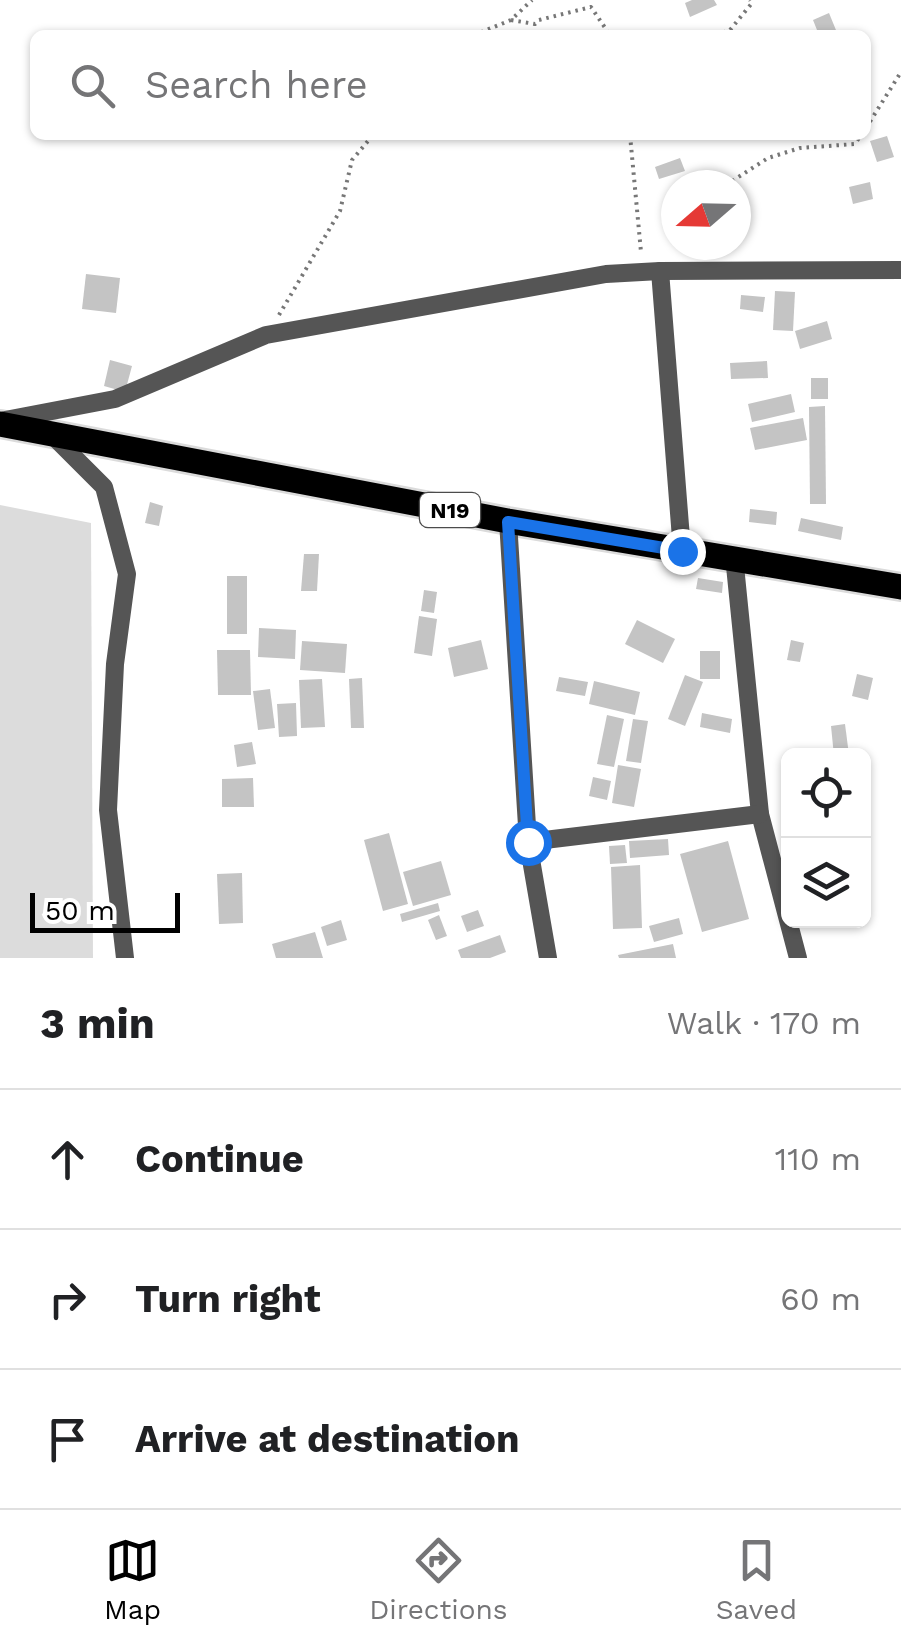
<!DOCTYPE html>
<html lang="en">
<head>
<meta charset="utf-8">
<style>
	body { margin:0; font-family:"Work Sans",sans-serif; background:#f2f2f2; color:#202124 }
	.controls { position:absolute; right:30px; bottom:30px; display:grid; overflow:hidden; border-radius:15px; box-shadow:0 2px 8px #0004 }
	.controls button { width:90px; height:90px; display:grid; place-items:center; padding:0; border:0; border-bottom:2px solid #e0e0e0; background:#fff; color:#202124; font:50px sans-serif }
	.compass { position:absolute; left:661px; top:170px; width:90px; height:90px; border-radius:50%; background:#fff; box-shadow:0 2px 8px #0004; rotate:250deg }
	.scale { position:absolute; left:30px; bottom:25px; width:150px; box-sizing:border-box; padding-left:10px; border:5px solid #000; border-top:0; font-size:28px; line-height:35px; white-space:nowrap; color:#000; -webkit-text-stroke:8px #fff; paint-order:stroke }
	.stop { position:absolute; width:30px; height:30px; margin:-22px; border:8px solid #1a73e8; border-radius:50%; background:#fff }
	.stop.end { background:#1a73e8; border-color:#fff; box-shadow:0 2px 10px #0008 }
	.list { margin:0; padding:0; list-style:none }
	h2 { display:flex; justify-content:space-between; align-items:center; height:130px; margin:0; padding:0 40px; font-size:42px }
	h2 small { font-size:32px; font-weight:400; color:#757577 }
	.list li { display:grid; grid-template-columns:65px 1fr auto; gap:30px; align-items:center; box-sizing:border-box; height:140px; padding:0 40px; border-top:2px solid #e0e0e0 }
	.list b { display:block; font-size:38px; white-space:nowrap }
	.list em { font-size:32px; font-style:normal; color:#757577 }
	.icon { flex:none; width:55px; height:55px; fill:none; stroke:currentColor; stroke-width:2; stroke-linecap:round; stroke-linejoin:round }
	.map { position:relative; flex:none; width:901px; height:958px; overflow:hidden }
	.search { position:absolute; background:#fff; box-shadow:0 2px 8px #0004; left:30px; right:30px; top:30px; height:110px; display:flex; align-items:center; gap:25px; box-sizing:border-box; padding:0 35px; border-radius:15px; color:#757577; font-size:38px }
	.sheet { height:550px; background:#fff }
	nav { display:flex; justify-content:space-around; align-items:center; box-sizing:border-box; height:140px; border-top:2px solid #e0e0e0; background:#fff; font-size:28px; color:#757577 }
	nav a { display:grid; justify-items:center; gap:5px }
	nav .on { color:#000 }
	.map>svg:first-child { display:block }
	.green { fill:#dcdcdc }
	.building { fill:#c4c4c4 }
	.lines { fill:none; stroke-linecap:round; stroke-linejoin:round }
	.primary-casing { stroke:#dbdbdb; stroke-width:30 }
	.path { stroke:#777; stroke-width:4; stroke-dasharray:2.5 5; stroke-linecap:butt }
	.street { stroke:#555; stroke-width:18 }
	.primary { stroke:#000; stroke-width:25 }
	.route { stroke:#1a73e8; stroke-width:12 }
	.labels { text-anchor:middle; stroke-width:10; stroke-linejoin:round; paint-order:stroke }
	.shield { fill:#fff; stroke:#4c4c4c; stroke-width:2.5 }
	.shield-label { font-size:22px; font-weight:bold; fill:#000 }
</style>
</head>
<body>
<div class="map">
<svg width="901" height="958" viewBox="0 0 901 958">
	<rect width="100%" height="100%" fill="#fff"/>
	<polygon class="green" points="0,505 91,523 93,958 0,958"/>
	<g class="building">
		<polygon points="692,0 714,0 717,5 690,17 685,3"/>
		<polygon points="829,13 838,35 819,35 813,20"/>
		<polygon points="887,136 894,157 877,162 870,141"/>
		<polygon points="680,158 685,171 659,179 655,167"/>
		<polygon points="870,182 873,199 853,204 849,187"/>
		<polygon points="86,274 120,278 116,313 82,309"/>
		<polygon points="775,291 795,292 793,331 773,330"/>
		<polygon points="741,295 765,297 763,312 740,309"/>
		<polygon points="827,321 832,339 800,349 795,331"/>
		<polygon points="110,360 132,366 125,392 104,386"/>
		<polygon points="767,361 768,378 731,379 730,363"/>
		<rect x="811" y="378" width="17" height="21"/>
		<polygon points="791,394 795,412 752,422 748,404"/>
		<polygon points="825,406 826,504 810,504 809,407"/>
		<polygon points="803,418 807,440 755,450 750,428"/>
		<polygon points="150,502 163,506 159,526 145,523"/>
		<polygon points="750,509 777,512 776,525 749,522"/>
		<polygon points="801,518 843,527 841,540 798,531"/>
		<polygon points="304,554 319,554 317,591 301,591"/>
		<rect x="227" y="576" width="20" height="58"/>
		<polygon points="698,578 723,582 722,593 696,589"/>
		<polygon points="424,590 437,592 434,613 421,611"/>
		<polygon points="419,616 437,619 432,656 414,653"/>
		<polygon points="637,620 675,639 663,663 625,644"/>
		<polygon points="259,628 296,630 295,659 258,657"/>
		<polygon points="481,640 488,669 454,677 448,648"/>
		<polygon points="791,640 804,643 800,662 787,660"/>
		<polygon points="302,641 347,644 345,673 300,670"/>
		<polygon points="217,650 250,650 251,695 218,695"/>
		<rect x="700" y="651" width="20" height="28"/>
		<polygon points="857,674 873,678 868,700 852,696"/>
		<polygon points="685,675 703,682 685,726 668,719"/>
		<polygon points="559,677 588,682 585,696 556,691"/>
		<polygon points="362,678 364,728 351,728 349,679"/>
		<polygon points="322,679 325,727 301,728 299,680"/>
		<polygon points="594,681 640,692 635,715 589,704"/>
		<polygon points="270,689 275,728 258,730 253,691"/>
		<polygon points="296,703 297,736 279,737 277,704"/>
		<polygon points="702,713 732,719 730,733 700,727"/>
		<polygon points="607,715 624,719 614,767 597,764"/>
		<polygon points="633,719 648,721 641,763 626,761"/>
		<polygon points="845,724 849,755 834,756 831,726"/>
		<polygon points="252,742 256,764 237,767 234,745"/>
		<polygon points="618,765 641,769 634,807 612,803"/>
		<polygon points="593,777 611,781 607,800 589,796"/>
		<polygon points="253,778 254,807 222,807 222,779"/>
		<polygon points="389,833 408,904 383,911 364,840"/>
		<polygon points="668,839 669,855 630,858 629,841"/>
		<polygon points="728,841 749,919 702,932 680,854"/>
		<polygon points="625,845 627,863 610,864 609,846"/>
		<polygon points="441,861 451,895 413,906 403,872"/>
		<polygon points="640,865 642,928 613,929 611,867"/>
		<polygon points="242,873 243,923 219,924 217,874"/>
		<polygon points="438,903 440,911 402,922 400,914"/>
		<polygon points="478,910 484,926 467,932 461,916"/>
		<polygon points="439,915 447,936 436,940 428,920"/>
		<polygon points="679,918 683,934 654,942 649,926"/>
		<polygon points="341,920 347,940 327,946 321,927"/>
		<polygon points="315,932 323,958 276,958 272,944"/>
		<polygon points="500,935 506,952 490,958 461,958 458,950"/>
		<polygon points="673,944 676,958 619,958 618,955"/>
	</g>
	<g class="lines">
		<g class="primary-casing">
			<polyline id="primary" points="0,424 508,521 901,587"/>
		</g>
		<g class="path">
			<polyline points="511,20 535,24 539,20 591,7 610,35"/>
			<polyline points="474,35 511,20 532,0"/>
			<polyline points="716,35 730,30 752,3 750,0"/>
			<polyline points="866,128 901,72"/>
			<polyline points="630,135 641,252"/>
			<polyline points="726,185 768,158 800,148 855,144 861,135"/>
			<polyline points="279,315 340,211 352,160 373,135"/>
		</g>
		<g class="street">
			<polyline points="660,271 682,551"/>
			<polyline points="5,420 115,399 266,335 606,274 660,271 901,270"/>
			<polyline points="52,435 104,487 127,574 115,664 108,810 125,958"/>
			<polyline points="508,521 528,842 548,958"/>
			<polyline points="734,556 760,814 798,958"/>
			<polyline points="528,842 760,814"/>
		</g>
		<use href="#primary" class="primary"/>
	</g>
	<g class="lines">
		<polyline class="route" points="528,842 508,522 682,551"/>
	</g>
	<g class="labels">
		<rect class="shield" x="420" y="493" width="60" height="34" rx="8"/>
		<g class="shield-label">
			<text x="450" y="518">N19</text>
		</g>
	</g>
</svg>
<div class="controls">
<button><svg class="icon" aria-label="locate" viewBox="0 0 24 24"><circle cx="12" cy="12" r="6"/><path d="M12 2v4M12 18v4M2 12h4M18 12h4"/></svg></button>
<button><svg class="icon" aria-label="layers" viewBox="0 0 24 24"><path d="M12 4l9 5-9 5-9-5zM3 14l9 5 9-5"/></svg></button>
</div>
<svg class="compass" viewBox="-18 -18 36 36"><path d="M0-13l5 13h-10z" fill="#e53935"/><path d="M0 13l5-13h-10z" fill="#757577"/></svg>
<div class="scale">50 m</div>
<div class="stop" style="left:528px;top:842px"></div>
<div class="stop end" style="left:682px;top:551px"></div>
<div class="search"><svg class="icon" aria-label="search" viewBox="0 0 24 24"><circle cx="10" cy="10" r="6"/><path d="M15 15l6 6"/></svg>Search here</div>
</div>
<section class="sheet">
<h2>3 min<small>Walk · 170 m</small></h2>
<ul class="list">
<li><svg class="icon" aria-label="ahead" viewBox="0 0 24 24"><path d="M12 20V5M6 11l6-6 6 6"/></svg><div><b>Continue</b></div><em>110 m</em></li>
<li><svg class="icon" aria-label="right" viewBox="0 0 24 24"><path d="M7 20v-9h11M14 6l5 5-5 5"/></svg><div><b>Turn right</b></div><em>60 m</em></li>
<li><svg class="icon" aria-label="arrive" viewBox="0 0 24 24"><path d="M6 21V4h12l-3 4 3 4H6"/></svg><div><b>Arrive at destination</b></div></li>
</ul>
</section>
<nav>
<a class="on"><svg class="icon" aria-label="map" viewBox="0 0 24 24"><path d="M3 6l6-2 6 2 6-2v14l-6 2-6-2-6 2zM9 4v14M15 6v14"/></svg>Map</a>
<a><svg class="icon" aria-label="directions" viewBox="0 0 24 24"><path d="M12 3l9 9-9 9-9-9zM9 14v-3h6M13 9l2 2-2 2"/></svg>Directions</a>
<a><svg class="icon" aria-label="saved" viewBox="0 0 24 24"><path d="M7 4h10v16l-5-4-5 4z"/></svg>Saved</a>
</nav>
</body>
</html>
